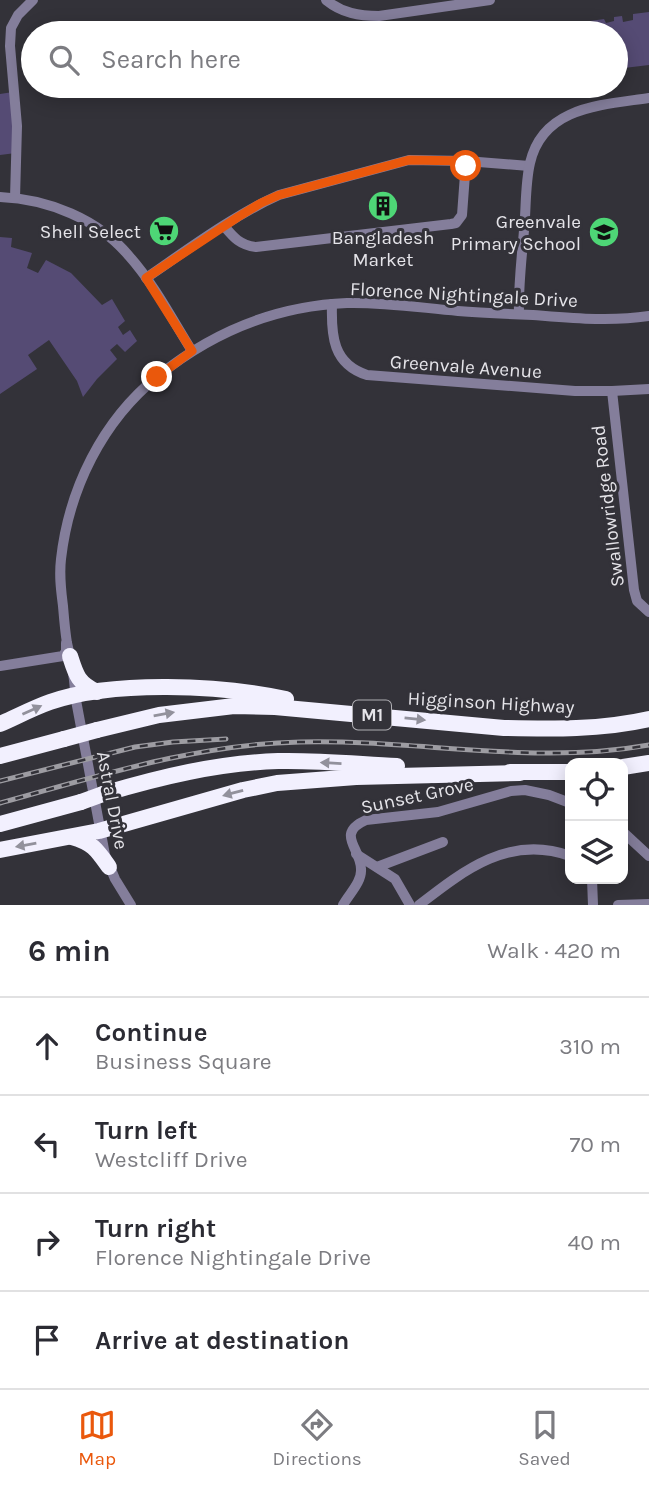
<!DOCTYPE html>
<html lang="en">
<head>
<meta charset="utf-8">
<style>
	body { margin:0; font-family:Karla,sans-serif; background:#f7f7f7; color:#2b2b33 }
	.controls { position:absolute; right:21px; bottom:21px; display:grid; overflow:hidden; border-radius:14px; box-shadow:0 4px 18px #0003 }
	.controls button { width:63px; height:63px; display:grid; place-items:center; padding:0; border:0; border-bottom:2px solid #e1e1e2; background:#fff; color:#2b2b33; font:35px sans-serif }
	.stop { position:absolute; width:21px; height:21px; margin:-16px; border:5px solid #ea580c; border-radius:50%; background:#fff }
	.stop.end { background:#ea580c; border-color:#fff; box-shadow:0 2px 7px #0008 }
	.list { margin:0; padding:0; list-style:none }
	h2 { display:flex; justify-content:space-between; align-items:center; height:91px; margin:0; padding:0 28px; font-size:30px }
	h2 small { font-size:23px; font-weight:400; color:#7c7c81 }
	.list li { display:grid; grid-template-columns:46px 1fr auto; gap:21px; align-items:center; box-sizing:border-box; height:98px; padding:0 28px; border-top:2px solid #e1e1e2 }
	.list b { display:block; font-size:26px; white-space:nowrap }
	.list p { margin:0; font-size:23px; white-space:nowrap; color:#7c7c81 }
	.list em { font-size:23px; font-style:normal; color:#7c7c81 }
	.icon { flex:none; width:38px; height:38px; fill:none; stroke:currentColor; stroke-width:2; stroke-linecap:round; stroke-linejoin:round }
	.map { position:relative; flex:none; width:649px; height:905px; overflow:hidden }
	.search { position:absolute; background:#fff; box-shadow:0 4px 18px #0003; left:21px; right:21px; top:21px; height:77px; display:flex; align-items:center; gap:18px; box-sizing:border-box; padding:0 24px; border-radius:38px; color:#7c7c81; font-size:26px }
	.sheet { height:483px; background:#fff }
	nav { display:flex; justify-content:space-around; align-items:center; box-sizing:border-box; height:98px; border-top:2px solid #e1e1e2; background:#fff; font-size:19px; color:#7c7c81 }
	nav a { display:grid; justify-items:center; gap:4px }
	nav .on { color:#ea580c }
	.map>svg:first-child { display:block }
	.green { fill:#554b74 }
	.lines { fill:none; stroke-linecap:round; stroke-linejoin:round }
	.minor { stroke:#847e9b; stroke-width:10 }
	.highway { stroke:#f2f0fe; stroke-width:16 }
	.rail-casing { stroke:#9d9ca2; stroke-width:5 }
	.rail { stroke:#333239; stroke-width:2.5; stroke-dasharray:8; stroke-linecap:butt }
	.highway-bridge { stroke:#f2f0fe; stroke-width:16 }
	.oneway { fill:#92919c }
	.route { stroke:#ea580c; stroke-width:9 }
	.labels { text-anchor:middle; stroke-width:6; stroke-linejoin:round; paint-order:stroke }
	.shield { fill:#333239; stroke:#b0afb4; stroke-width:2 }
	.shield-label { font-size:18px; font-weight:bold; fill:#e5e4e9 }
	.poi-label { font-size:19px; fill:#e5e4e9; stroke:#333239; text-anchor:end }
	.street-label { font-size:19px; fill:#e5e4e9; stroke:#333239 }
</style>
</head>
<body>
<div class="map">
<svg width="649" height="905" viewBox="0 0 649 905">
	<rect width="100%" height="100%" fill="#333239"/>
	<g class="green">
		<polygon points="649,12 649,65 616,69 616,33 537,33 536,28 545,27 546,33 563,31 562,25 604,19 606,23 614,21 614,17 622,16 623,22 633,20 633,14"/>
		<polygon points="13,92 16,153 0,155 0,94"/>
		<polygon points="0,237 12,238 11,247 32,253 27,268 38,273 46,260 71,273 102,305 112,299 125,321 118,327 123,335 130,330 137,341 125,352 117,344 110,350 117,359 97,379 83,397 77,381 49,340 28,355 37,369 0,394"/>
	</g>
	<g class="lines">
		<g class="minor">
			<path d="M 326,0 C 342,13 359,16 379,16 L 490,0"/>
			<path d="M 0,197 C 48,199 98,219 129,256 C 154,284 172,319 192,351"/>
			<polyline points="15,198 17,126 10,46 11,28 18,15 33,0"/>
			<path d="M 224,226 C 234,238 240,245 256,247 L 451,224 L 456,223 L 462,215 L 466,161"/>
			<path d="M 146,278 C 187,250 234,215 279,195 L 409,160 L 466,161 L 529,166"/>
			<path d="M 332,304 C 331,336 333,364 367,375 L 575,391 L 612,391 L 649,389"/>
			<path d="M 519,314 C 518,282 523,249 525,217 C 526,199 526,180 530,163 C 543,106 602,105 649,98"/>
			<polyline points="612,391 634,590 637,601 649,612"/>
			<polyline points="0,666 63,656 66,651 66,643"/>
			<polyline points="623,832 649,856"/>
			<polyline points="356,854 395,879 410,905"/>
			<polyline points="377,867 443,842"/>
			<polyline points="592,879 593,905"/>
			<path d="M 131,905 L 115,879 L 105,855 L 75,695 C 75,678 71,660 67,643 C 65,631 64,618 63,606 C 61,590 59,576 61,559 C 69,489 102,421 158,376 C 214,331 275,306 347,303 C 384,302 422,308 458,311 C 483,313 508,314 533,315 C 571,318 610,322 649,316"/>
			<path d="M 343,905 C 349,894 362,882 361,869 C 361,848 335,834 366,820 L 438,812 L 511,791 L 525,790 L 549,795 L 570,803"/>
			<path d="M 419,905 C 464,870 510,834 570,856"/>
			<polyline points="618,905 649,904"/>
		</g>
		<g class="highway">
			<path d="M 70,656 C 76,675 78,683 97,692"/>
			<path d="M 0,724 C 16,717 33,708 50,702 C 114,680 220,685 286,699"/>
			<path d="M 97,730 L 159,715 L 234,706 L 275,707 L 504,728 C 552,729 601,730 649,719"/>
			<polyline points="0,756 64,739"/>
			<polyline points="623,767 649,763"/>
			<polyline points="510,772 570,772"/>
			<path d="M 103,794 C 160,777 218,763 278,761 C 317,760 357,764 397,766"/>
			<polyline points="0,824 81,802"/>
			<path d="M 72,837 C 93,843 97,850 109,867"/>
			<polyline points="0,850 99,831 243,790 277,783 356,777 520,773"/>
		</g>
		<g class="rail-casing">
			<g id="rail">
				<polyline points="0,781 135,747 173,742 226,739"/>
				<path d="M 0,803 C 99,776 197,744 300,742 C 417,739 533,766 649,745"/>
			</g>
		</g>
		<use href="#rail" class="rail"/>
		<g class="highway-bridge">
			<polyline points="64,739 97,730"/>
			<polyline points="81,802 103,794"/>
		</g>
	</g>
	<defs><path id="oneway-solid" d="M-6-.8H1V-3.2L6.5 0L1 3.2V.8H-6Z" transform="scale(1.75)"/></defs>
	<g class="oneway">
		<use href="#oneway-solid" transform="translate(32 710) rotate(-24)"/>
		<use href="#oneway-solid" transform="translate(164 714) rotate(-10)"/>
		<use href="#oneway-solid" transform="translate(415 719) rotate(6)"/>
		<use href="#oneway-solid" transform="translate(331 763) rotate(-177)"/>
		<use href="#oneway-solid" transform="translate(233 793) rotate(165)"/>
		<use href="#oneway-solid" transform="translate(26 845) rotate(170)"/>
	</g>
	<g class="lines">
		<polyline class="route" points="157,377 192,351 146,278 238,217 261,203 279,195 409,160 466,161 466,166"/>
	</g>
	<defs>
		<g id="building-disc" transform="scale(1.575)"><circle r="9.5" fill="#4ed676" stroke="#333239"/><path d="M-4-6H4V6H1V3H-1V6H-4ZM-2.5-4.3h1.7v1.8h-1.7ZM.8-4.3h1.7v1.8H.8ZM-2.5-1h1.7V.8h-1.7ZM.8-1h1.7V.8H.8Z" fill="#111"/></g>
		<g id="supermarket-disc" transform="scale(1.575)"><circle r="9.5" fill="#4ed676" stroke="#333239"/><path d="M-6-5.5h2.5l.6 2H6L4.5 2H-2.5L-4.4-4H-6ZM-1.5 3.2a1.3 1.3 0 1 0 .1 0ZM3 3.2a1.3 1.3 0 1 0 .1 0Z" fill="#111"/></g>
		<g id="school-disc" transform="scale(1.575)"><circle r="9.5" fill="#4ed676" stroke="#333239"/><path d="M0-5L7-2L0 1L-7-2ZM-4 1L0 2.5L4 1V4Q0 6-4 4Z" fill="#111"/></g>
	</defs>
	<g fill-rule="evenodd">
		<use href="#building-disc" x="383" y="206"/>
		<use href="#supermarket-disc" x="164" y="231"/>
		<use href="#school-disc" x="604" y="232"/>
	</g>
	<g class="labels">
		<rect class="shield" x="353" y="700.5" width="38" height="29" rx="5"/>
		<g class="shield-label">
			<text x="372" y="721">M1</text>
		</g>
		<g class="poi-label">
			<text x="581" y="228">Greenvale<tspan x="581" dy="22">Primary School</tspan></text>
			<text x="141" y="238">Shell Select</text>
			<text x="383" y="244" text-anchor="middle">Bangladesh<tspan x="383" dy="22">Market</tspan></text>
		</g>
		<g class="street-label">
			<text transform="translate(464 294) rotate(3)" y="7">Florence Nightingale Drive</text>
			<text transform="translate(466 366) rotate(4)" y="7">Greenvale Avenue</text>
			<text transform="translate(607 506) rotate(-97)" y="7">Swallowridge Road</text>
			<text transform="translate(491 702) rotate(3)" y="7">Higginson Highway</text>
			<text transform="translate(417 795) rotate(-12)" y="7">Sunset Grove</text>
			<text transform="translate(113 800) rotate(79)" y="7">Astral Drive</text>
		</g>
	</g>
</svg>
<div class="controls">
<button><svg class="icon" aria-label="locate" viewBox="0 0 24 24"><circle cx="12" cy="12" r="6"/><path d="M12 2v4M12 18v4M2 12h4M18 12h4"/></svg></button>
<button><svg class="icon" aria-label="layers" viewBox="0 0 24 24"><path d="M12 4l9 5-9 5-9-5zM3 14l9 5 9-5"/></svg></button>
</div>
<div class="stop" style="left:466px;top:166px"></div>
<div class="stop end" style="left:157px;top:377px"></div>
<div class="search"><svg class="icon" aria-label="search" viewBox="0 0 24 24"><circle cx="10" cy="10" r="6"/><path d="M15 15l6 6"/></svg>Search here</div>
</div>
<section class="sheet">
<h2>6 min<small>Walk · 420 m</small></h2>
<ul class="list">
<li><svg class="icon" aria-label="ahead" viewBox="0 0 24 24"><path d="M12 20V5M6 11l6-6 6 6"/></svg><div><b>Continue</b><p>Business Square</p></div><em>310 m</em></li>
<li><svg class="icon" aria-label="left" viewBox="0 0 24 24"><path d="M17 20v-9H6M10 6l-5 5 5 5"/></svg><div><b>Turn left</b><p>Westcliff Drive</p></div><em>70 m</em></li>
<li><svg class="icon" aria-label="right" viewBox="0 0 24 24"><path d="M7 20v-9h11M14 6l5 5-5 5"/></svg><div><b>Turn right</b><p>Florence Nightingale Drive</p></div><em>40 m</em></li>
<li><svg class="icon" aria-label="arrive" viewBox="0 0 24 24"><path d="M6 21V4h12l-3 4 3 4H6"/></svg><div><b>Arrive at destination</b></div></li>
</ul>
</section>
<nav>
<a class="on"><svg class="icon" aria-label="map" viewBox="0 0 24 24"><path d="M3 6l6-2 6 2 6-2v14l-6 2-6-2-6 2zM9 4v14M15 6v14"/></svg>Map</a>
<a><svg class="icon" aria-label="directions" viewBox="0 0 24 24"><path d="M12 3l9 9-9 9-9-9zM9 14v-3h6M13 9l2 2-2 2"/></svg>Directions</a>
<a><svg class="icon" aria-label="saved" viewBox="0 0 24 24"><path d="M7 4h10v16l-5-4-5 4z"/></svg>Saved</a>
</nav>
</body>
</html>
